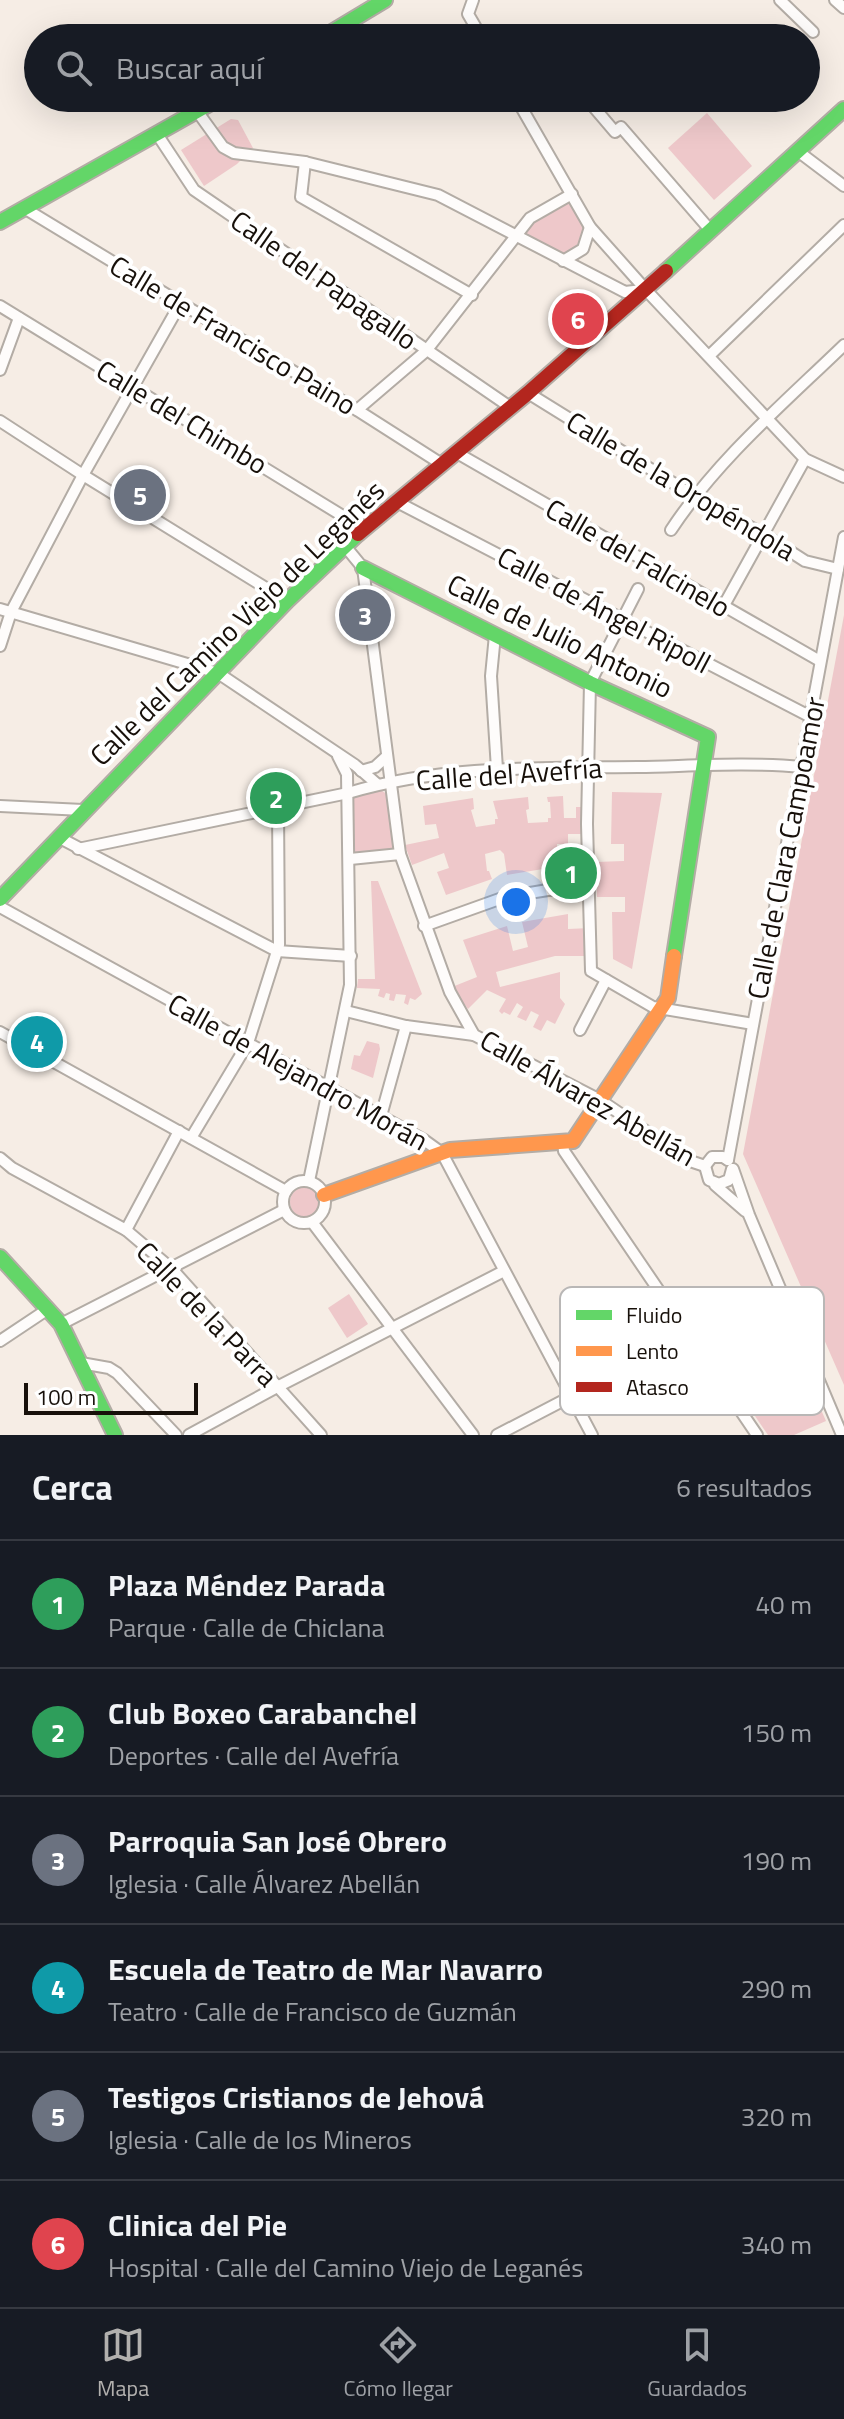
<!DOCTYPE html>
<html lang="es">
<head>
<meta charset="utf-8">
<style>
	body { margin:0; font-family:"Titillium Web",sans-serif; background:#20242c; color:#f1f3f6 }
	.scale { position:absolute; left:24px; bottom:20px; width:174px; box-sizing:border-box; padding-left:8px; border:4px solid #17100a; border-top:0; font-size:22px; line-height:28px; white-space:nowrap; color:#17100a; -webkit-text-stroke:6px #fff; paint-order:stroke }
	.you { position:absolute; left:516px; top:902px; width:28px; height:28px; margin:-20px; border:6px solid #fff; border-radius:50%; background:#1a73e8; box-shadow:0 0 0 12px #1a73e833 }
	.badge { display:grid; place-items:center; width:52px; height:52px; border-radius:50%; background:#b2b0ae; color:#fff; font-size:26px; font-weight:700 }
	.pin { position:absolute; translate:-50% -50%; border:4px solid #fff; box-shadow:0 2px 8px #0006 }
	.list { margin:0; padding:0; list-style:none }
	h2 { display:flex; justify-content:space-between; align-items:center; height:104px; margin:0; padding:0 32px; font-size:34px }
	h2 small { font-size:26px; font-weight:400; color:#9ea1a6 }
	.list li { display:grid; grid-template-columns:52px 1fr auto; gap:24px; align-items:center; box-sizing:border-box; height:128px; padding:0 32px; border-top:2px solid #363941 }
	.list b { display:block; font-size:30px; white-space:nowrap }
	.list p { margin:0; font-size:26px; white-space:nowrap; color:#9ea1a6 }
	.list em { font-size:26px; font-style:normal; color:#9ea1a6 }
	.icon { flex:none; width:44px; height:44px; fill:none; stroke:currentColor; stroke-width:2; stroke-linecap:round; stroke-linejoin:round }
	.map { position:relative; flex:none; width:844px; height:1435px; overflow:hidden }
	.search { position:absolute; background:#171b24; box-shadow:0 8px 32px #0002; left:24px; right:24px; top:24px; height:88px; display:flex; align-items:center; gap:20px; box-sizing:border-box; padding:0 28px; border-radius:44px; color:#9ea1a6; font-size:30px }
	.sheet { height:872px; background:#171b24 }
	nav { display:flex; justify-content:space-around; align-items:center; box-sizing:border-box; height:112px; border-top:2px solid #363941; background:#171b24; font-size:22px; color:#9ea1a6 }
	nav a { display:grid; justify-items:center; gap:4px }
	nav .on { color:#b2b0ae }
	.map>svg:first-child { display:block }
	.green { fill:#eec8ca }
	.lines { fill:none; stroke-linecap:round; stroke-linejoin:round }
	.street-casing { stroke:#b3aca5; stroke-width:14 }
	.fast-casing { stroke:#b3aca5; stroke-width:18 }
	.slow-casing { stroke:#b3aca5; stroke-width:18 }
	.jam-casing { stroke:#b3aca5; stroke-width:18 }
	.street { stroke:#fefcfb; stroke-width:10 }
	.fast { stroke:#63d668; stroke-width:14 }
	.slow { stroke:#ff974d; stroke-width:14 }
	.jam { stroke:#b3261e; stroke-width:14 }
	.labels { text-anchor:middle; stroke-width:8; stroke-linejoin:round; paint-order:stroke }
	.street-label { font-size:28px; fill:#17100a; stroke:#fff }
	.key { fill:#fff; stroke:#b9b7b6; stroke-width:2 }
	.key-label { font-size:22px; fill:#17100a }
</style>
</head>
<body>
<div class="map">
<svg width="844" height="1435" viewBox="0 0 844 1435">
	<rect width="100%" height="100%" fill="#f6ede5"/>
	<g class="green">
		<polygon points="707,113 752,166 714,200 668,148"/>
		<polygon points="231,119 238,120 253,148 237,164 204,186 181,150"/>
		<polygon points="572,194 590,227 583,249 563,261 517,237 530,218"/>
		<polygon points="844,615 844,1385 743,1154"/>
		<polygon points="377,788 387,794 397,850 353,857 351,795"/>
		<polygon points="612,792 662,793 632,969 613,959 612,912 625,912 625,897 597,897 596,862 624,861 624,844 611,844"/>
		<polygon points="563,796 564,818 576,818 576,807 581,807 582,834 568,834 568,844 557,844 557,856 548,856 549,868 507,875 504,854 500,850 485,854 487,871 489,871 492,879 446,895 437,872 449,868 444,853 412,865 405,845 439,838 436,824 425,825 423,806 473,798 474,809 471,810 476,827 495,824 495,819 498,819 493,801 528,797 529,809 526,810 528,823 548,822 548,818 551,818 550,802 548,802 547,797"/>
		<polygon points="371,881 378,881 422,994 415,1000 410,998 408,1005 404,1003 406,995 396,994 394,1001 389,1000 390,994 386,993 384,998 378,996 380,989 357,988 358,979 375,979"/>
		<polygon points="568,914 568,929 590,928 591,956 555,956 496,972 500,987 560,972 560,998 565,1004 555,1024 547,1020 541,1031 533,1027 539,1015 531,1011 526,1021 517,1017 523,1007 517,1003 510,1015 504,1012 502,1014 499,1011 506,999 487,990 468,1009 452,987 477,977 463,940 507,926 513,951 528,947 522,922"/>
		<polygon points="367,1041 379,1044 380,1049 373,1078 351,1069 354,1055 360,1056"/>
		<circle cx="305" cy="1202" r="15"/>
		<polygon points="349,1294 368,1324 347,1338 328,1308"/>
		<polygon points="795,1351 826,1421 794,1435 768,1435 738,1391"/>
	</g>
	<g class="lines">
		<g class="street-casing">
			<g id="street">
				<polyline points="473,0 468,14 482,38"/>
				<polyline points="780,0 813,32"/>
				<polyline points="835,0 844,8"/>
				<polyline points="516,98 590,227 646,290 805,459 844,477"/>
				<polyline points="586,98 615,132 621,127 711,231"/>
				<polyline points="197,111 223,147 234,153 305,162 438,195 625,292 643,290"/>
				<polyline points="157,134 194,190 510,407"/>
				<polyline points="799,152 844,186"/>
				<polyline points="305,162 301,197 472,295"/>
				<polyline points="24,208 357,410 440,463"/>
				<polyline points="563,261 583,249 590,227"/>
				<polyline points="0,306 364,529"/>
				<polyline points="709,356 844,225"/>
				<polyline points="0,370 19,318"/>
				<polyline points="528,393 694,496 763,534 805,561 838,569"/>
				<polyline points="357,410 426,351 530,218 572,194"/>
				<polyline points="0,421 83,475 287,601"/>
				<polyline points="457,453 820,661"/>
				<polyline points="397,502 811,717"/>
				<path d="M 671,530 C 717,460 784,403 844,345"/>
				<polyline points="345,546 363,568 400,854 450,992 474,1035 600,1100 690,1161 705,1166"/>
				<polyline points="638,589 590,683 587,824 591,971 653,1007 753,1024"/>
				<polyline points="723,607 805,459"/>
				<polyline points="0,609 218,673 355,765 377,784"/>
				<polyline points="495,635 491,676 497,769"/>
				<polyline points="0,646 11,612 83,475 180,304"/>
				<polyline points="361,771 375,767 386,757"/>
				<polyline points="0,806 83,810"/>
				<polyline points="58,837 277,951 351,956"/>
				<path d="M 78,849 L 348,793 C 441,765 541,768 638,767 C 692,766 748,762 802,767"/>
				<polyline points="350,859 400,854"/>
				<polyline points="0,907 424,1140 442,1153 592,1435"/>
				<polyline points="424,926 505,897 548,890 589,889"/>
				<polyline points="346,1011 406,1026 474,1035"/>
				<polyline points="580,1030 606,980"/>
				<polyline points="0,1032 286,1191"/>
				<polyline points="381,1116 406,1026"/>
				<polyline points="191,1138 248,1043 279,945 278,808"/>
				<polyline points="563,1142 564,1151 757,1435"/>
				<polyline points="0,1158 12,1168 126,1230 172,1269 321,1435"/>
				<polyline points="728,1160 844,537"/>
				<polyline points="705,1166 709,1180 719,1184 729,1180 732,1169"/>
				<polyline points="705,1166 712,1157 723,1157 728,1160"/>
				<polyline points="733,1169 749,1215 842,1435"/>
				<circle cx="304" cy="1202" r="21"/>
				<polyline points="309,1181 350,985 347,774 338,756"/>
				<polyline points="715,1185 745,1211"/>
				<polyline points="312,1222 473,1435"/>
				<polyline points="126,1230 179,1131"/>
				<polyline points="61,1324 284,1210"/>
				<polyline points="0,1341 48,1309"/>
				<polyline points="81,1363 109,1368 117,1373 176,1435"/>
				<polyline points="737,1404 809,1356"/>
				<polyline points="189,1435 277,1387 504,1271"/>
				<polyline points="497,1435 689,1335"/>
			</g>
		</g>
		<g class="fast-casing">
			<g id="fast">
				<polyline points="322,38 385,0"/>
				<polyline points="0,222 220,98"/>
				<polyline points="666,271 844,109"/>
				<polyline points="363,568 590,683 708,737 674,956"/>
				<polyline points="0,899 287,601 358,534"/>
				<polyline points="0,1257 61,1324 115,1435"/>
			</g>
		</g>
		<g class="slow-casing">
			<polyline id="slow" points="324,1195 450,1150 573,1141 668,998 674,956"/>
		</g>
		<g class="jam-casing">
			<polyline id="jam" points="358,534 528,393 666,271"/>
		</g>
		<use href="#street" class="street"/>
		<use href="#fast" class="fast"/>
		<use href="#slow" class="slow"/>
		<use href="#jam" class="jam"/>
	</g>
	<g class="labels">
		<g class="street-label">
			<text transform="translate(324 280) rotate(35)" y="10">Calle del Papagallo</text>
			<text transform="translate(233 335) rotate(31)" y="10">Calle de Francisco Paino</text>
			<text transform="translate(182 417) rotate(31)" y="10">Calle del Chimbo</text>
			<text transform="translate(681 486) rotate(31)" y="10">Calle de la Oropéndola</text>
			<text transform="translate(638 558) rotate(30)" y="10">Calle del Falcinelo</text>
			<text transform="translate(604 610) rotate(28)" y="10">Calle de Ángel Ripoll</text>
			<text transform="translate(237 623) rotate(-44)" y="10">Calle del Camino Viejo de Leganés</text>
			<text transform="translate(560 636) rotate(26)" y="10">Calle de Julio Antonio</text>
			<text transform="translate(509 774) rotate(-4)" y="10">Calle del Avefría</text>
			<text transform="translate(786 848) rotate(-79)" y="10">Calle de Clara Campoamor</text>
			<text transform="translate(298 1072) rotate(29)" y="10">Calle de Alejandro Morán</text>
			<text transform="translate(588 1098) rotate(30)" y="10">Calle Álvarez Abellán</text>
			<text transform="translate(207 1314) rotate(46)" y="10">Calle de la Parra</text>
		</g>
	</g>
	<rect x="560" y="1287" width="264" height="128" rx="12" class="key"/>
	<rect x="576" y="1310" width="36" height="10" fill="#63d668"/>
	<rect x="576" y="1346" width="36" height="10" fill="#ff974d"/>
	<rect x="576" y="1382" width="36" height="10" fill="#b3261e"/>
	<g class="key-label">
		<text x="626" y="1323">Fluido</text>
		<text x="626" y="1359">Lento</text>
		<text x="626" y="1395">Atasco</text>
	</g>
</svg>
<div class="scale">100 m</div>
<div class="you"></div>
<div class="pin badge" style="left:571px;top:873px;background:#2e9e5b">1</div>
<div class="pin badge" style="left:276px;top:798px;background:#2e9e5b">2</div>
<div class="pin badge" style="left:365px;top:615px;background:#6b7280">3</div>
<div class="pin badge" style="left:37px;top:1042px;background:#0f9aa8">4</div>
<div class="pin badge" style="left:140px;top:495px;background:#6b7280">5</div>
<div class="pin badge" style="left:578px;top:319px;background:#e0444e">6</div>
<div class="search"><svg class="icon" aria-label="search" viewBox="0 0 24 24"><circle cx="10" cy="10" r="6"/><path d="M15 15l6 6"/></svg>Buscar aquí</div>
</div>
<section class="sheet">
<h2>Cerca<small>6 resultados</small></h2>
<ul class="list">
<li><span class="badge" style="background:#2e9e5b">1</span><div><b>Plaza Méndez Parada</b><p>Parque · Calle de Chiclana</p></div><em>40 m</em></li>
<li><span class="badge" style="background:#2e9e5b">2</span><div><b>Club Boxeo Carabanchel</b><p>Deportes · Calle del Avefría</p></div><em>150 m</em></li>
<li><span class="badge" style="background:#6b7280">3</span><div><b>Parroquia San José Obrero</b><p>Iglesia · Calle Álvarez Abellán</p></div><em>190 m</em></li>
<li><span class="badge" style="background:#0f9aa8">4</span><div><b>Escuela de Teatro de Mar Navarro</b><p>Teatro · Calle de Francisco de Guzmán</p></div><em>290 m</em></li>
<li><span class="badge" style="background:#6b7280">5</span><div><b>Testigos Cristianos de Jehová</b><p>Iglesia · Calle de los Mineros</p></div><em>320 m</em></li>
<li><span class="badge" style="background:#e0444e">6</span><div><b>Clinica del Pie</b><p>Hospital · Calle del Camino Viejo de Leganés</p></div><em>340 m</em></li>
</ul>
</section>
<nav>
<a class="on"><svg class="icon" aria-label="map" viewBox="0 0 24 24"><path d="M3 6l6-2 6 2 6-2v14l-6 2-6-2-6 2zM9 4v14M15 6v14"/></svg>Mapa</a>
<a><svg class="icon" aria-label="directions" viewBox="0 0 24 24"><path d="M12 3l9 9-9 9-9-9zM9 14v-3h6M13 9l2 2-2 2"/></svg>Cómo llegar</a>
<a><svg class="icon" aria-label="saved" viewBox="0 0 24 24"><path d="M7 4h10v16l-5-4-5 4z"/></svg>Guardados</a>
</nav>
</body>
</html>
